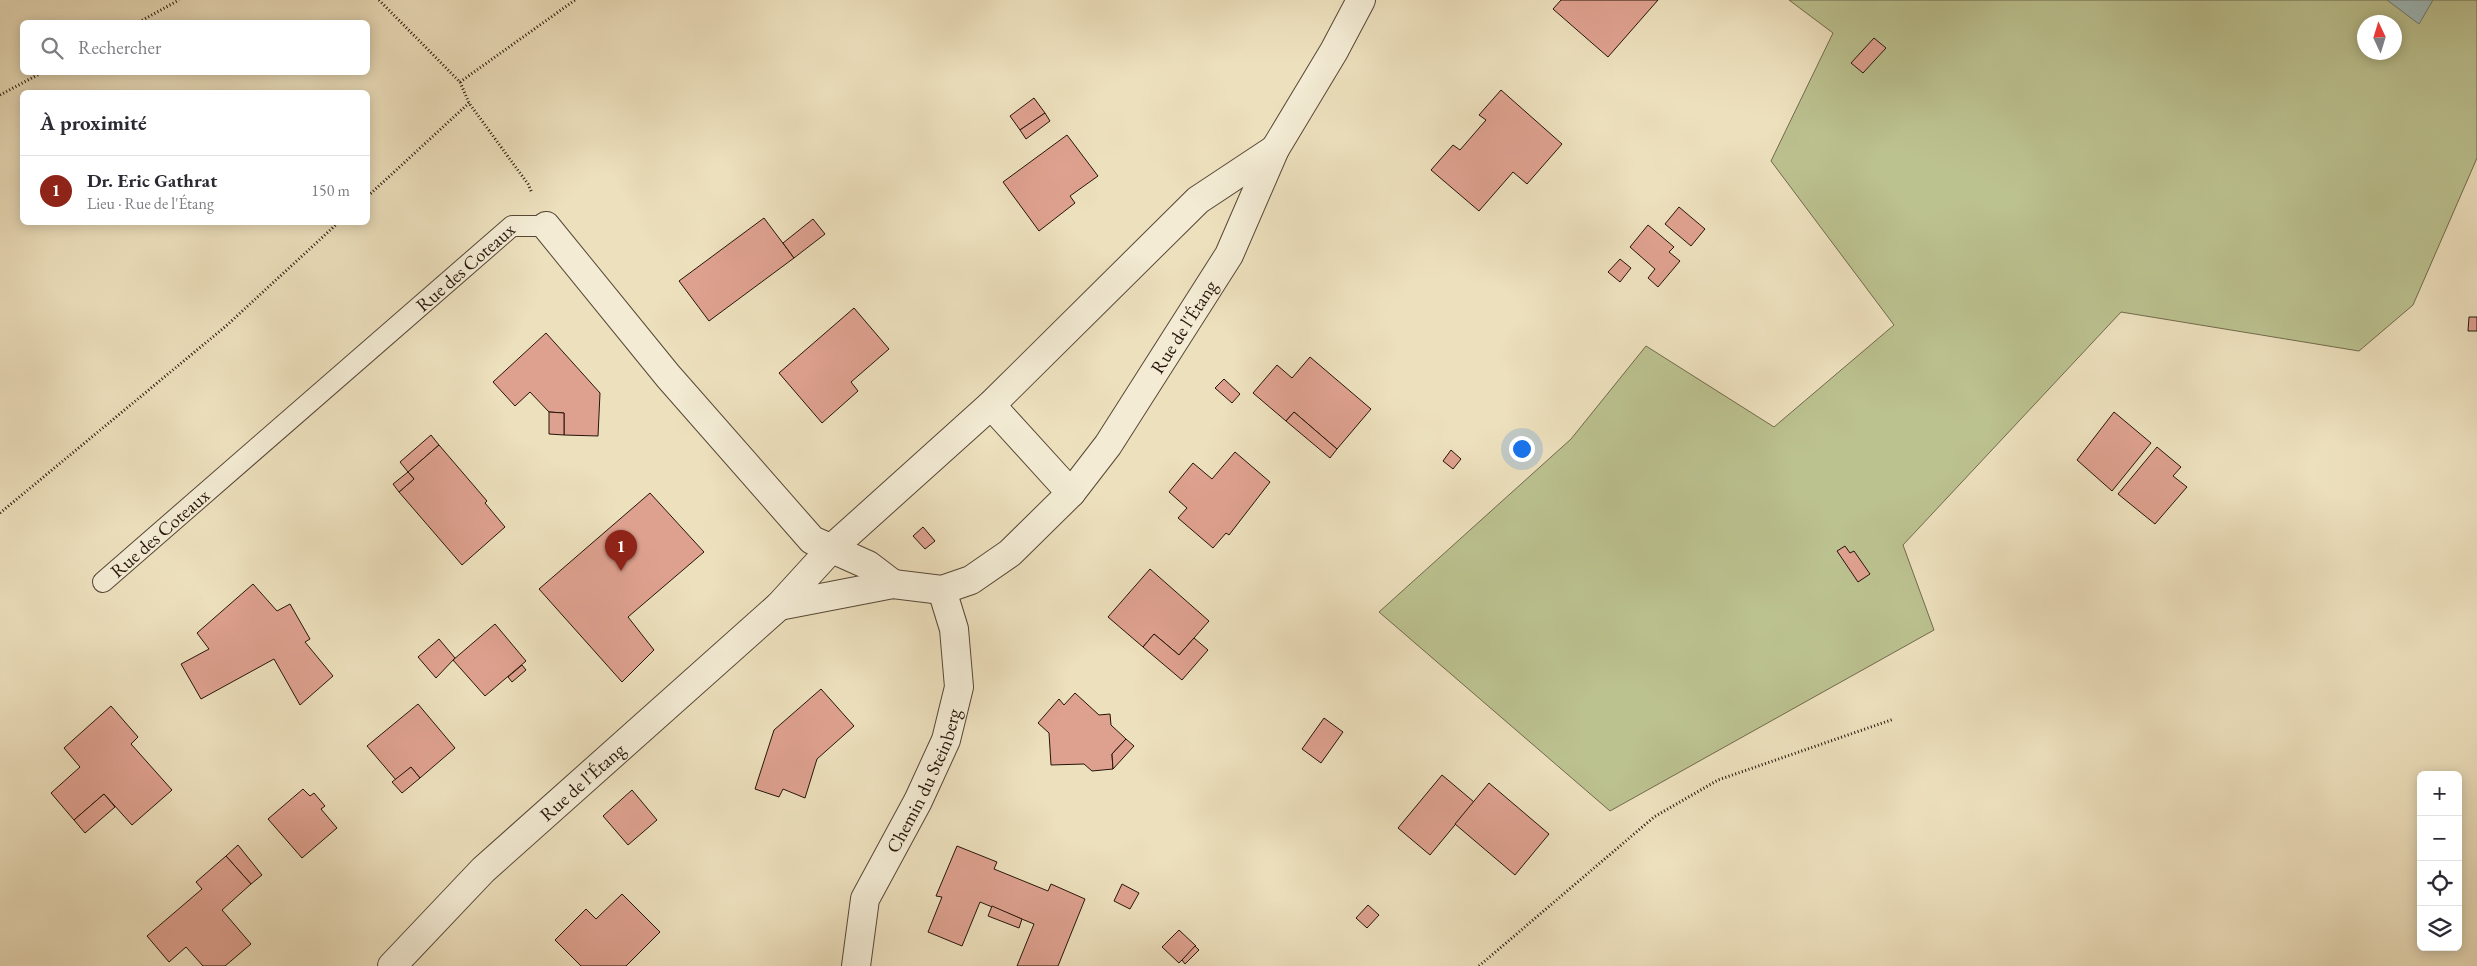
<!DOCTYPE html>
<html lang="fr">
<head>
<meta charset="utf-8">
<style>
	body { margin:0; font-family:"EB Garamond",serif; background:#f7f7f7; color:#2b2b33 }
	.controls { position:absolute; right:15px; bottom:15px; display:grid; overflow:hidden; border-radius:8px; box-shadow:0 2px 12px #0003 }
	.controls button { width:45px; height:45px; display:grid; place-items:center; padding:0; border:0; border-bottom:1px solid #e1e1e2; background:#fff; color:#2b2b33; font:25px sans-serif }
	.compass { position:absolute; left:2357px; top:15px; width:45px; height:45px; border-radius:50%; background:#fff; box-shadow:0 2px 12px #0003; rotate:356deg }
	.you { position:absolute; left:1521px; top:448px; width:18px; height:18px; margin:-12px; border:4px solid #fff; border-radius:50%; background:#1a73e8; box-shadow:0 0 0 8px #1a73e833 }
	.badge { display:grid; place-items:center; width:32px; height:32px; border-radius:50%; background:#8f2418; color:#fff; font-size:16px; font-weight:700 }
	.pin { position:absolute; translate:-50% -41px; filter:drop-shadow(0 1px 2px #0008) }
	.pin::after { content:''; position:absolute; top:26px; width:18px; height:15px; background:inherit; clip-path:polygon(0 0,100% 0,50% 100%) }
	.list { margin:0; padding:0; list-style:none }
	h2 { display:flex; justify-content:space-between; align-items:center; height:65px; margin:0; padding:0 20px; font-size:21px }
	h2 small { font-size:16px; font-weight:400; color:#7c7c81 }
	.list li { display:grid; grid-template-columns:32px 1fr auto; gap:15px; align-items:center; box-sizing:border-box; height:70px; padding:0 20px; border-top:1px solid #e1e1e2 }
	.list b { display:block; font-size:19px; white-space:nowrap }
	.list p { margin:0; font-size:16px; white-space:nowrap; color:#7c7c81 }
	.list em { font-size:16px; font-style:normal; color:#7c7c81 }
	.icon { flex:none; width:28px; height:28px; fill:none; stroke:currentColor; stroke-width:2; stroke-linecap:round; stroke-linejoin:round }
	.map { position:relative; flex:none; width:2477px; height:966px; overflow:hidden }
	.search { position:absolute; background:#fff; box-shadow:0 2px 12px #0003; left:20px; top:20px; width:350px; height:55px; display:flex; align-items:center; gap:12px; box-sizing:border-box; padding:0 18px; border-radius:8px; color:#7c7c81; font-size:19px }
	.panel { position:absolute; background:#fff; box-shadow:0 2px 12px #0003; left:20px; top:90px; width:350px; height:135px; border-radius:8px }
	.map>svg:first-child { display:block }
	.green { fill:#bbc18f; stroke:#706a4c; fill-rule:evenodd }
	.water { fill:#9dbabb; stroke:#6d7874 }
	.building { fill:#dea18f; stroke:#251409 }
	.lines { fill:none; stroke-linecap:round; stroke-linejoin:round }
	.lane-casing { stroke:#574736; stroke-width:22 }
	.street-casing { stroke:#574736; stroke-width:30 }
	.path { stroke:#251409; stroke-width:3; stroke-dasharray:1 2.5; stroke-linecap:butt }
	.lane { stroke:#f3ebd4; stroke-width:20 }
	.street { stroke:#f3ebd4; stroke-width:28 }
	.labels { text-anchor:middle; stroke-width:4.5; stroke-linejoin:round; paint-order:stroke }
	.street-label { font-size:19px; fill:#251409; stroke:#f3ebd4 }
</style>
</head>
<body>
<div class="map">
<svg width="2477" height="966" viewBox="0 0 2477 966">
	<rect width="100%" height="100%" fill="#ede0bd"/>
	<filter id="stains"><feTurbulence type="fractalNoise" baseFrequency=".004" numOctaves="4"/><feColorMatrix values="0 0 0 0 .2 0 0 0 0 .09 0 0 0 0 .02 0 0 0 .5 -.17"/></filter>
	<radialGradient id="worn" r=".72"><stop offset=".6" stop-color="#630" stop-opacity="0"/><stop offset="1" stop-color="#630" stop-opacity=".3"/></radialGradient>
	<path class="green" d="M 1789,0 L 2477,0 L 2477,158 L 2413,305 L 2359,351 L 2121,312 L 1903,545 L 1934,630 L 1610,811 L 1379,612 L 1571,439 L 1646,346 L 1774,427 L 1894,325 L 1771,161 L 1833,33 ZM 2364,22 L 2394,22 L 2394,52 L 2364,52 Z"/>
	<polygon class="water" points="2387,0 2433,0 2419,24"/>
	<g class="building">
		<polygon points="1561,0 1658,0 1608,57 1553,9"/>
		<polygon points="1874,38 1886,48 1863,73 1851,63"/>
		<polygon points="1501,90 1562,144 1527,184 1513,172 1479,211 1431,170 1453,145 1460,150 1486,120 1479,115"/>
		<polygon points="1034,98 1045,113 1020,130 1010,116"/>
		<polygon points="1045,113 1050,121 1026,139 1020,130"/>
		<polygon points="1067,135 1098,176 1070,196 1075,203 1039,231 1003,182"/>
		<polygon points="1679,207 1705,229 1691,246 1665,224"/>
		<polygon points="764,218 794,258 709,321 679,281"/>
		<polygon points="813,219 825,234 794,258 783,243"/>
		<polygon points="1648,225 1674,247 1669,252 1680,261 1658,287 1648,278 1655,269 1630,247"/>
		<polygon points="1620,259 1631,268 1620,282 1608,272"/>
		<polygon points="854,308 889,349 851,382 858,391 822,423 779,373"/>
		<polygon points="2469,317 2477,317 2477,331 2468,331"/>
		<polygon points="546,333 600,393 598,436 564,435 564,413 549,412 530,392 515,406 493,382"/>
		<polygon points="1310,357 1371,409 1337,449 1294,412 1286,421 1253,393 1277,365 1292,378"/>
		<polygon points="1224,379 1240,394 1232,403 1215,388"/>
		<polygon points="549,412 564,413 564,435 549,434"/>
		<polygon points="1294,412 1337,449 1330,458 1286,421"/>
		<polygon points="2114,412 2151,443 2112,491 2077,460"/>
		<polygon points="431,435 439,445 408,472 400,462"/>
		<polygon points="439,445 487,501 485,503 505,527 462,565 399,492 414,479 408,472"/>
		<polygon points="2157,447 2181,467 2173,476 2187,487 2155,524 2118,494"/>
		<polygon points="1451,450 1461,459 1453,469 1443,461"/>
		<polygon points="1235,452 1270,482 1229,535 1226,533 1213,548 1178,518 1187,508 1169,492 1193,463 1212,479"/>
		<polygon points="408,472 414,479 399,492 393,484"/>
		<polygon points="650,493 704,552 628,617 654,650 622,682 539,589"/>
		<polygon points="923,527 935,541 925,549 913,536"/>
		<polygon points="1845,546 1850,553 1854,551 1870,574 1858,582 1837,551"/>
		<polygon points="1150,569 1209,621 1179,655 1154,634 1143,647 1108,617"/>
		<polygon points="253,584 277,611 290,604 310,639 305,642 333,676 300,705 274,659 201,699 181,664 209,649 197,633"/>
		<polygon points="495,624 526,661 485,696 453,660"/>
		<polygon points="1154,634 1179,655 1194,638 1208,650 1182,680 1143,647"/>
		<polygon points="439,639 455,658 436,678 418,657"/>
		<polygon points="522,665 526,670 512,682 508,677"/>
		<polygon points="821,689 854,726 817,759 805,798 783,789 779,797 755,789 774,730"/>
		<polygon points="1075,693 1099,715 1110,714 1111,725 1126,739 1112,754 1113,769 1092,771 1084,764 1051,765 1049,733 1038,723 1059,699 1064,705"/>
		<polygon points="418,704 455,748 420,778 411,767 396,780 367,746"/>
		<polygon points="111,706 138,737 131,744 172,790 132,825 104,794 74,820 51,793 80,767 64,748"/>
		<polygon points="1324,718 1343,732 1321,763 1302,749"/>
		<polygon points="1126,739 1134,746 1113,769 1112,754"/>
		<polygon points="411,767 420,778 402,793 392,782"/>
		<polygon points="1442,775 1474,802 1430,855 1398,828"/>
		<polygon points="1489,783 1549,834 1515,875 1455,824"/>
		<polygon points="303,789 310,796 314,793 325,806 321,809 337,828 302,858 268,819"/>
		<polygon points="632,790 657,820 628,845 603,816"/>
		<polygon points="104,794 115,807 85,833 74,820"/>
		<polygon points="238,845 262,875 251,884 226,856"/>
		<polygon points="957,846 997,862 994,869 1048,891 1051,884 1085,899 1058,966 1017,966 1034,924 980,902 962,946 928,932 942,897 936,896"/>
		<polygon points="226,856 251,884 222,910 251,944 225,966 203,966 186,947 169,962 147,936 202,889 196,882"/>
		<polygon points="1122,884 1139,893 1130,909 1114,901"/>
		<polygon points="622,894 660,932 626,966 581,966 555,940 586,909 596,919"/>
		<polygon points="1368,905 1379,915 1367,928 1356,918"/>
		<polygon points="992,906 1022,919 1019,928 988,916"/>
		<polygon points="1179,930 1196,946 1179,963 1162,947"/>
		<polygon points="1195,946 1199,950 1185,964 1182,960"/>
	</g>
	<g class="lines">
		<g class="lane-casing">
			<g id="lane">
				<path id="s1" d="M 103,582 L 512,226 L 546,226"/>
			</g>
		</g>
		<g class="street-casing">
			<g id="street">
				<polyline points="546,226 668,376 812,540 868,565 893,584"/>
				<polyline points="991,405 1071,493"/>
				<path id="s2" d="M 779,606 L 893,584 L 942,590 L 971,580 L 1010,553 L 1071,493 L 1108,445 L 1229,255 L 1275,149 L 1334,51 L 1361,0"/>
				<path id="s3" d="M 392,966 L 483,870 L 779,606 L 831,549 L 991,405 L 1198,200 L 1275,149"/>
				<path id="s4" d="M 856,966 L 865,899 L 918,801 L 946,740 L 959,687 L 954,629 L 942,590"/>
			</g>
		</g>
		<g class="path">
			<polyline points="379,0 460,82 469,103 528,184 532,193"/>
			<polyline points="139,22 179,0"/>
			<polyline points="460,82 575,0"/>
			<polyline points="0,95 43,72"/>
			<polyline points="368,196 469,103"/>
			<polyline points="0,513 226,326 339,222"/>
			<polyline points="1479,966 1654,817 1718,780 1894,719"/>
		</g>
		<use href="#lane" class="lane"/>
		<use href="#street" class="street"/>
	</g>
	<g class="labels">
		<g class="street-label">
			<text dy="7" stroke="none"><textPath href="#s1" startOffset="480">Rue des Coteaux</textPath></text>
			<text dy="7" stroke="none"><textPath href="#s2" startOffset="530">Rue de l'Étang</textPath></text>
			<text dy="7" stroke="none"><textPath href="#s1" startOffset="75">Rue des Coteaux</textPath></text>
			<text dy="7" stroke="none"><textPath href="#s4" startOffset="200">Chemin du Steinberg</textPath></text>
			<text dy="7" stroke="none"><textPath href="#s3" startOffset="265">Rue de l'Étang</textPath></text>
		</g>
	</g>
	<rect width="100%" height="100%" filter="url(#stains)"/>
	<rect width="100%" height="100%" fill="url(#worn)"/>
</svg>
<div class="controls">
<button>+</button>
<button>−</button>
<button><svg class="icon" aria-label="locate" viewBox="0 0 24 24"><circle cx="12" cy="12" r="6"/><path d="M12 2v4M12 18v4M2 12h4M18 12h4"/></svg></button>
<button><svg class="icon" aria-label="layers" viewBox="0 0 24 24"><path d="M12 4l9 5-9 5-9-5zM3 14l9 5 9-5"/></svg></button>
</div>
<svg class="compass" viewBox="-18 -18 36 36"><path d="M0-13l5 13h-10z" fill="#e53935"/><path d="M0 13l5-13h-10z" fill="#7c7c81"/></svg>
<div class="you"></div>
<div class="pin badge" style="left:621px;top:571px">1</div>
<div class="search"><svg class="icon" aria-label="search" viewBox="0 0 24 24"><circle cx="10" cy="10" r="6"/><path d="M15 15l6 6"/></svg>Rechercher</div>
<section class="panel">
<h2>À proximité<small></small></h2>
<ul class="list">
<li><span class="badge">1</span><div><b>Dr. Eric Gathrat</b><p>Lieu · Rue de l'Étang</p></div><em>150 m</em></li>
</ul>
</section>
</div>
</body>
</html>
